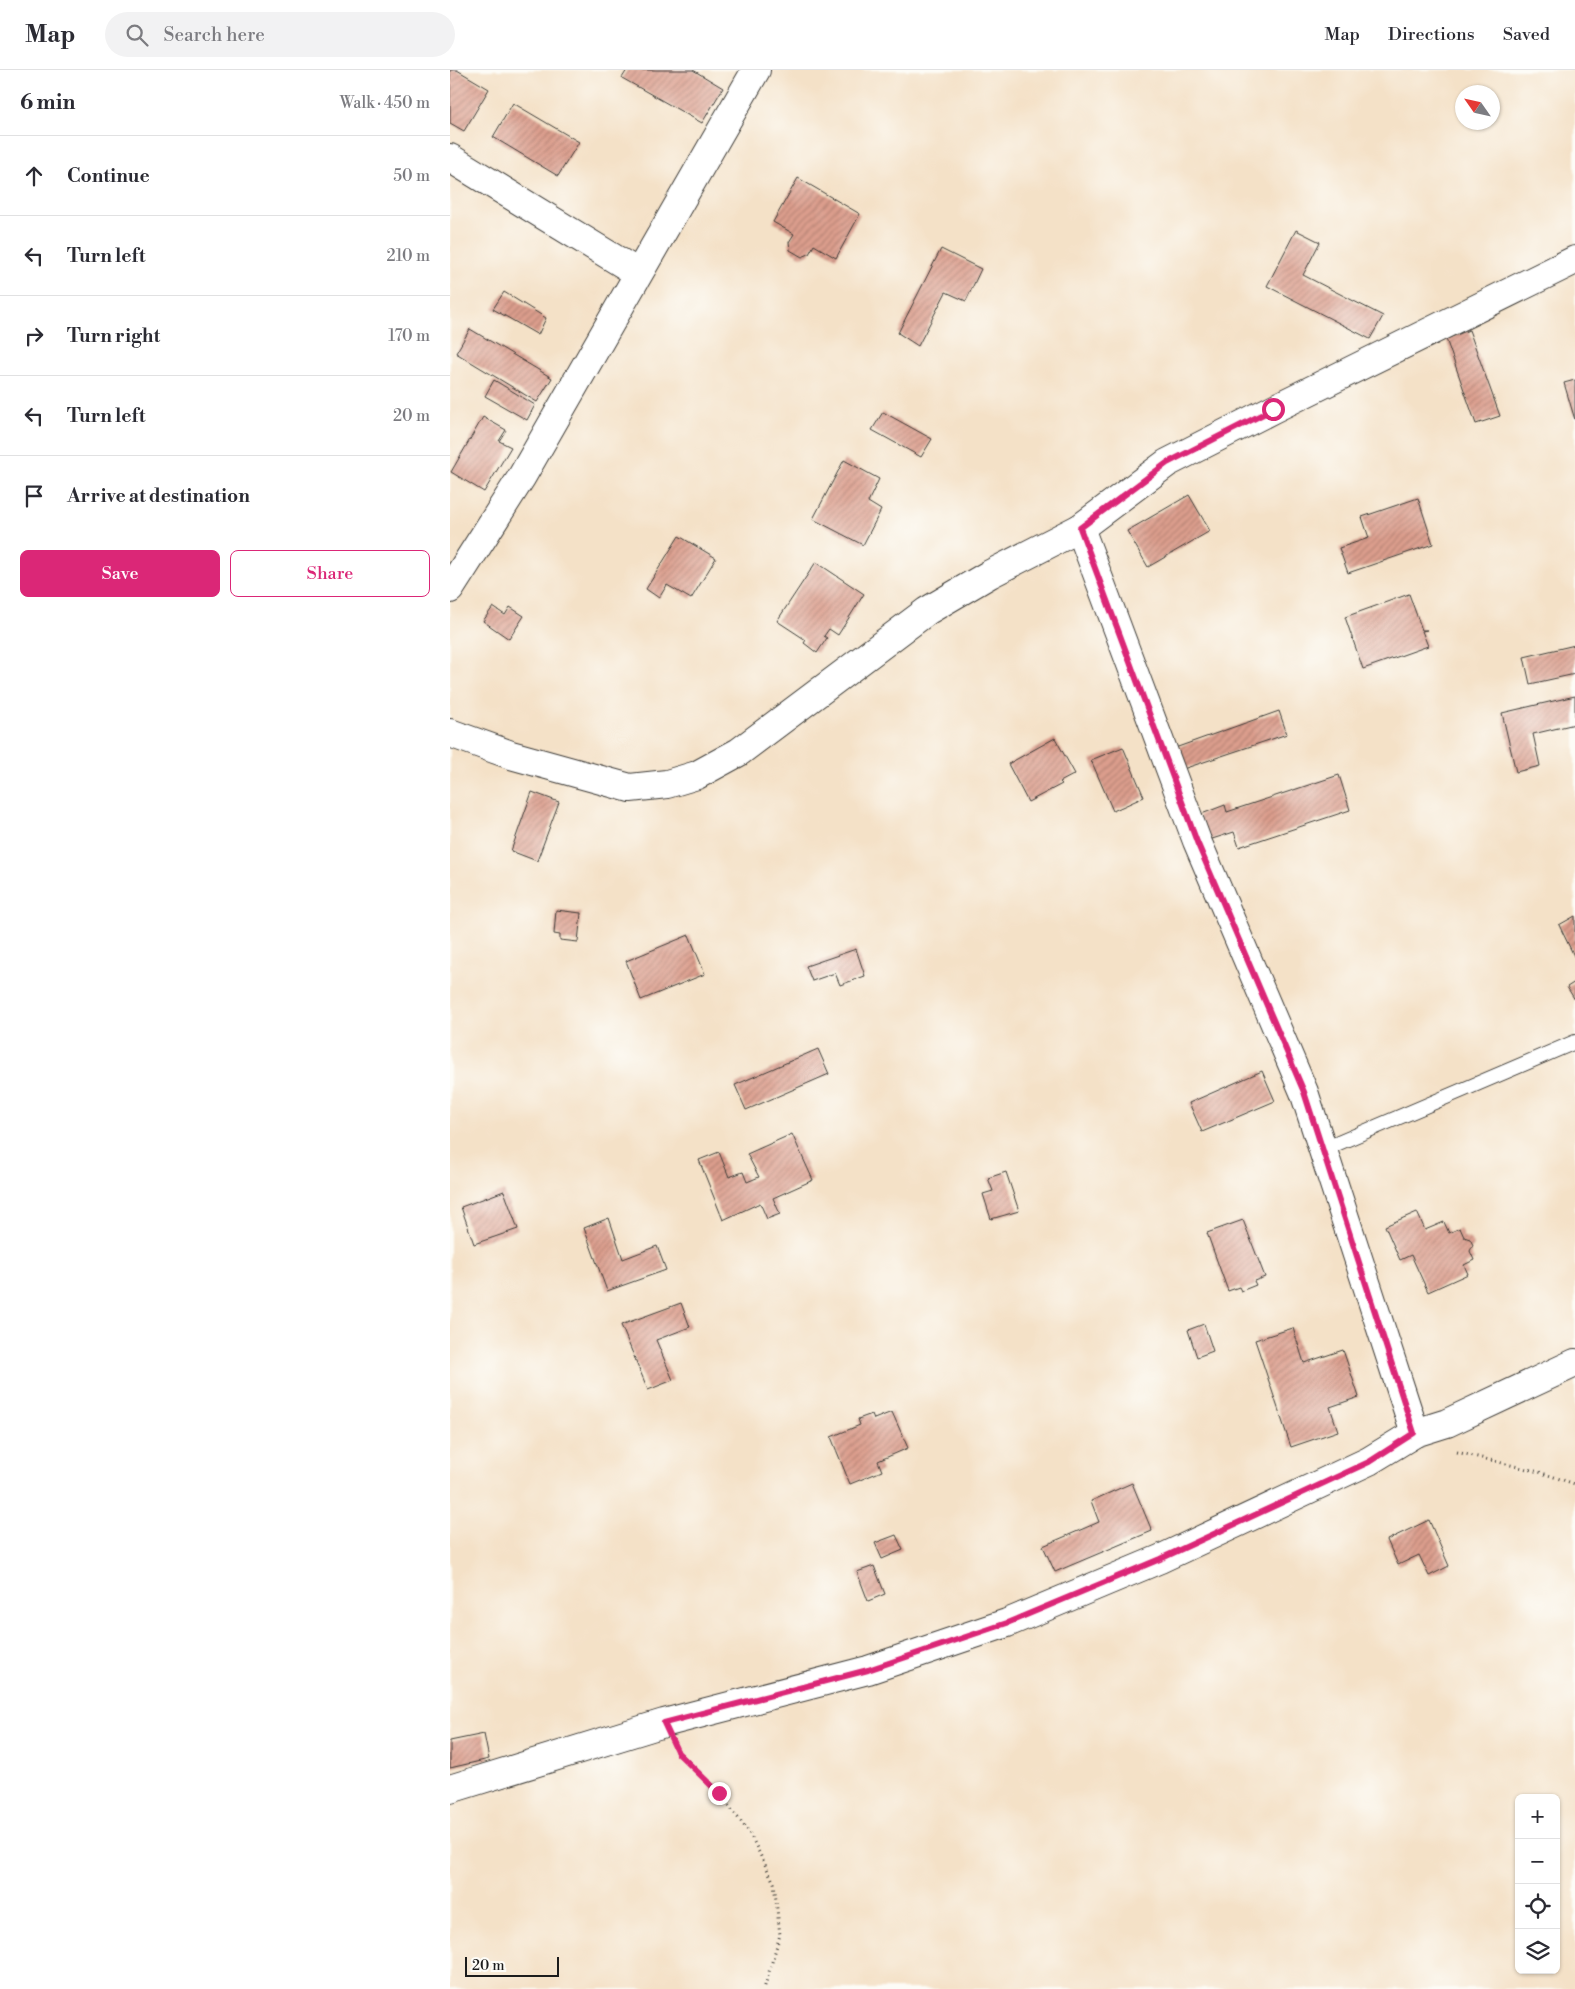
<!DOCTYPE html>
<html lang="en">
<head>
<meta charset="utf-8">
<style>
	body { margin:0; font-family:"Libre Bodoni",serif; background:#f2f2f3; color:#2b2b33 }
	.controls { position:absolute; right:15px; bottom:15px; display:grid; overflow:hidden; border-radius:8px; box-shadow:0 1px 4px #0004 }
	.controls button { width:45px; height:45px; display:grid; place-items:center; padding:0; border:0; border-bottom:1px solid #e1e1e2; background:#fff; color:#2b2b33; font:25px sans-serif }
	.compass { position:absolute; left:1005px; top:15px; width:45px; height:45px; border-radius:50%; background:#fff; box-shadow:0 1px 4px #0004; rotate:304deg }
	.scale { position:absolute; left:15px; bottom:12px; width:94px; box-sizing:border-box; padding-left:5px; border:2px solid #1c1c1c; border-top:0; font-size:14px; line-height:18px; white-space:nowrap; color:#1c1c1c; -webkit-text-stroke:4px #fdfcf7; paint-order:stroke }
	.stop { position:absolute; width:15px; height:15px; margin:-11px; border:4px solid #db2777; border-radius:50%; background:#fff }
	.stop.end { background:#db2777; border-color:#fff; box-shadow:0 1px 5px #0008 }
	.list { margin:0; padding:0; list-style:none }
	h2 { display:flex; justify-content:space-between; align-items:center; height:65px; margin:0; padding:0 20px; font-size:21px }
	h2 small { font-size:16px; font-weight:400; color:#7c7c81 }
	.list li { display:grid; grid-template-columns:32px 1fr auto; gap:15px; align-items:center; box-sizing:border-box; height:80px; padding:0 20px; border-top:1px solid #e1e1e2 }
	.list b { display:block; font-size:19px; white-space:nowrap }
	.list em { font-size:16px; font-style:normal; color:#7c7c81 }
	.actions { display:flex; gap:10px; padding:15px 20px }
	.actions a { flex:1; padding:11px 0; border:1px solid #db2777; border-radius:8px; text-align:center; font-size:18px; color:#db2777 }
	.actions .main { background:#db2777; color:#fff }
	.icon { flex:none; width:28px; height:28px; fill:none; stroke:currentColor; stroke-width:2; stroke-linecap:round; stroke-linejoin:round }
	.map { position:relative; flex:none; width:1125px; height:1919px; overflow:hidden }
	header { display:flex; align-items:center; gap:30px; box-sizing:border-box; height:70px; padding:0 25px; background:#fff; border-bottom:1px solid #e1e1e2 }
	header strong { font-size:24px }
	nav { display:flex; gap:28px; margin-inline-start:auto; font-size:18px }
	.search { width:350px; height:45px; background:#f2f2f3; display:flex; align-items:center; gap:12px; box-sizing:border-box; padding:0 18px; border-radius:28px; color:#7c7c81; font-size:19px }
	main { display:flex }
	aside { flex:1; background:#fff }
	.map>svg:first-child { display:block }
	.building { fill:url(#building-hatch) }
	.lines { fill:none; stroke-linecap:round; stroke-linejoin:round }
	.service-casing { stroke:#3c3a36; stroke-width:16 }
	.minor-casing { stroke:#3c3a36; stroke-width:30 }
	.path { stroke:#3c3a36; stroke-width:3; stroke-dasharray:1 4; stroke-linecap:butt }
	.service { stroke:#fff; stroke-width:14 }
	.minor { stroke:#fff; stroke-width:28 }
	.route { stroke:#db2777; stroke-width:6 }
</style>
</head>
<body>
<header>
<strong>Map</strong>
<div class="search"><svg class="icon" aria-label="search" viewBox="0 0 24 24"><circle cx="10" cy="10" r="6"/><path d="M15 15l6 6"/></svg>Search here</div>
<nav><a>Map</a><a>Directions</a><a>Saved</a></nav>
</header>
<main>
<aside>
<h2>6 min<small>Walk · 450 m</small></h2>
<ul class="list">
<li><svg class="icon" aria-label="ahead" viewBox="0 0 24 24"><path d="M12 20V5M6 11l6-6 6 6"/></svg><div><b>Continue</b></div><em>50 m</em></li>
<li><svg class="icon" aria-label="left" viewBox="0 0 24 24"><path d="M17 20v-9H6M10 6l-5 5 5 5"/></svg><div><b>Turn left</b></div><em>210 m</em></li>
<li><svg class="icon" aria-label="right" viewBox="0 0 24 24"><path d="M7 20v-9h11M14 6l5 5-5 5"/></svg><div><b>Turn right</b></div><em>170 m</em></li>
<li><svg class="icon" aria-label="left" viewBox="0 0 24 24"><path d="M17 20v-9H6M10 6l-5 5 5 5"/></svg><div><b>Turn left</b></div><em>20 m</em></li>
<li><svg class="icon" aria-label="arrive" viewBox="0 0 24 24"><path d="M6 21V4h12l-3 4 3 4H6"/></svg><div><b>Arrive at destination</b></div></li>
</ul>
<div class="actions"><a class="main">Save</a><a>Share</a></div>
</aside>
<div class="map">
<svg width="1125" height="1919" viewBox="0 0 1125 1919">
	<defs>
		<pattern id="building-hatch" width="6" height="6" patternUnits="userSpaceOnUse" patternTransform="scale(1.25)"><rect width="6" height="6" fill="#dc9e8d"/><path d="M-1 1l2-2M0 6l6-6M5 7l2-2" fill="none" stroke="#b28072"/></pattern>
	</defs>
	<rect width="100%" height="100%" fill="#fdfcf7"/>
	<filter id="ink" filterUnits="userSpaceOnUse"><feTurbulence type="fractalNoise" baseFrequency=".02" numOctaves="2"/><feDisplacementMap in="SourceGraphic" scale="10" xChannelSelector="R" yChannelSelector="G"/><feConvolveMatrix kernelMatrix="1 2 1 2 8 2 1 2 1" color-interpolation-filters="sRGB"/></filter>
	<filter id="wash" filterUnits="userSpaceOnUse"><feTurbulence type="fractalNoise" baseFrequency=".0096" numOctaves="4" result="noise"/><feDisplacementMap in="SourceGraphic" scale="20" xChannelSelector="R" yChannelSelector="G"/><feGaussianBlur stdDeviation="1.12" result="paint"/><feColorMatrix in="noise" values="0 0 0 0 0 0 0 0 0 0 0 0 0 0 0 0 0 1.4 0 .05"/><feComposite in="paint" operator="in"/></filter>
	<g filter="url(#wash)">
		<rect width="100%" height="100%" fill="#f4e1c7"/>
		<g id="blocks">
			<g class="building">
				<polygon points="0,0 7,0 39,19 14,61 0,53"/>
				<polygon points="177,0 243,0 273,18 252,53 172,8"/>
				<polygon points="63,33 129,72 108,106 43,67"/>
				<polygon points="348,108 410,144 386,188 364,175 359,184 352,187 340,180 339,172 344,164 323,152"/>
				<polygon points="846,160 870,172 853,205 933,246 920,269 817,216"/>
				<polygon points="491,179 531,199 516,231 496,222 468,276 448,263"/>
				<polygon points="54,222 96,248 88,265 43,239"/>
				<polygon points="20,259 102,308 87,332 6,283"/>
				<polygon points="1019,260 1050,346 1026,354 996,269"/>
				<polygon points="44,310 85,335 77,350 35,326"/>
				<polygon points="1125,310 1125,350 1114,313"/>
				<polygon points="433,342 482,369 471,387 422,360"/>
				<polygon points="33,347 56,360 49,371 61,377 34,422 1,402"/>
				<polygon points="394,390 429,409 418,432 431,440 413,475 363,449"/>
				<polygon points="739,425 760,461 698,497 677,461"/>
				<polygon points="968,428 983,474 898,503 889,478 919,468 912,447"/>
				<polygon points="229,466 266,488 241,529 217,515 209,528 196,519"/>
				<polygon points="366,492 414,524 388,565 379,559 374,566 377,568 367,583 354,573 356,570 327,551"/>
				<polygon points="959,524 972,560 977,560 972,561 978,576 913,599 895,547"/>
				<polygon points="43,537 55,545 60,537 74,546 59,569 33,551"/>
				<polygon points="1125,575 1125,604 1080,614 1074,587"/>
				<polygon points="1125,626 1125,654 1083,664 1090,696 1066,702 1052,643"/>
				<polygon points="829,641 837,664 733,699 725,678"/>
				<polygon points="605,668 625,704 610,712 612,714 578,732 558,694"/>
				<polygon points="673,677 694,727 663,741 641,690"/>
				<polygon points="889,705 900,740 789,777 784,762 759,770 749,745 775,735 777,742"/>
				<polygon points="82,722 109,732 87,791 61,781"/>
				<polygon points="106,840 131,843 128,872 110,870 110,865 104,864"/>
				<polygon points="1125,846 1125,888 1109,855"/>
				<polygon points="239,865 255,904 191,930 176,891"/>
				<polygon points="406,879 415,906 390,915 385,903 362,911 356,896"/>
				<polygon points="1125,912 1125,930 1117,917"/>
				<polygon points="368,979 379,1004 296,1040 285,1015"/>
				<polygon points="812,1001 825,1031 752,1062 739,1033"/>
				<polygon points="342,1064 363,1110 323,1128 330,1144 317,1149 310,1133 273,1150 249,1090 269,1082 279,1107 293,1102 297,1112 309,1107 297,1084"/>
				<polygon points="556,1102 569,1141 541,1149 533,1124 543,1121 538,1108"/>
				<polygon points="54,1121 68,1159 24,1174 11,1137"/>
				<polygon points="967,1142 975,1160 994,1152 999,1163 1010,1158 1014,1167 1020,1169 1023,1175 1020,1181 1024,1190 1014,1195 1018,1204 978,1222 961,1185 950,1190 935,1156"/>
				<polygon points="159,1148 173,1189 207,1176 216,1200 157,1221 134,1158"/>
				<polygon points="793,1150 815,1207 804,1211 806,1215 791,1221 789,1217 778,1221 757,1163"/>
				<polygon points="231,1233 240,1257 206,1270 223,1310 198,1320 171,1255"/>
				<polygon points="754,1254 763,1281 747,1287 738,1260"/>
				<polygon points="843,1258 854,1293 893,1280 909,1327 880,1337 888,1361 841,1377 805,1270"/>
				<polygon points="442,1342 458,1378 428,1391 432,1401 400,1414 381,1367 410,1355 408,1349 422,1344 424,1349"/>
				<polygon points="682,1413 702,1461 605,1502 593,1476 649,1452 641,1431"/>
				<polygon points="979,1450 999,1496 979,1506 969,1485 948,1495 937,1470"/>
				<polygon points="446,1465 453,1480 432,1489 425,1473"/>
				<polygon points="424,1496 435,1524 418,1531 407,1502"/>
				<polygon points="34,1664 39,1689 0,1698 0,1671"/>
			</g>
		</g>
	</g>
	<g filter="url(#ink)">
		<use href="#blocks" fill-opacity="0" stroke="#3c3a36" stroke-width="1"/>
		<g class="lines">
			<g class="service-casing">
				<polyline id="service" points="872,1080 1125,972"/>
			</g>
			<g class="minor-casing">
				<g id="minor">
					<polyline points="0,88 188,203"/>
					<polyline points="0,519 71,408 306,0"/>
					<polyline points="0,663 61,685 180,718 217,714 247,705 289,682 477,541 540,504 630,458"/>
					<polyline points="965,1363 854,1022 747,771 630,458 717,393 823,339 1125,190"/>
					<polyline points="0,1719 214,1653 418,1600 557,1553 710,1489 919,1391 965,1363 997,1353 1125,1293"/>
				</g>
			</g>
			<g class="path">
				<polyline points="1007,1382 1089,1402 1125,1414"/>
				<polyline points="227,1681 269,1723 299,1762 324,1813 330,1865 314,1919"/>
			</g>
			<use href="#service" class="service"/>
			<use href="#minor" class="minor"/>
		</g>
	</g>
	<g class="lines" filter="url(#ink)">
		<polyline class="route" points="269,1723 228,1683 214,1653 418,1600 557,1553 710,1489 919,1392 964,1363 854,1022 747,772 630,458 717,393 823,339"/>
	</g>
</svg>
<div class="controls">
<button>+</button>
<button>−</button>
<button><svg class="icon" aria-label="locate" viewBox="0 0 24 24"><circle cx="12" cy="12" r="6"/><path d="M12 2v4M12 18v4M2 12h4M18 12h4"/></svg></button>
<button><svg class="icon" aria-label="layers" viewBox="0 0 24 24"><path d="M12 4l9 5-9 5-9-5zM3 14l9 5 9-5"/></svg></button>
</div>
<svg class="compass" viewBox="-18 -18 36 36"><path d="M0-13l5 13h-10z" fill="#e53935"/><path d="M0 13l5-13h-10z" fill="#7c7c81"/></svg>
<div class="scale">20 m</div>
<div class="stop" style="left:823px;top:339px"></div>
<div class="stop end" style="left:269px;top:1723px"></div>
</div>
</main>
</body>
</html>
